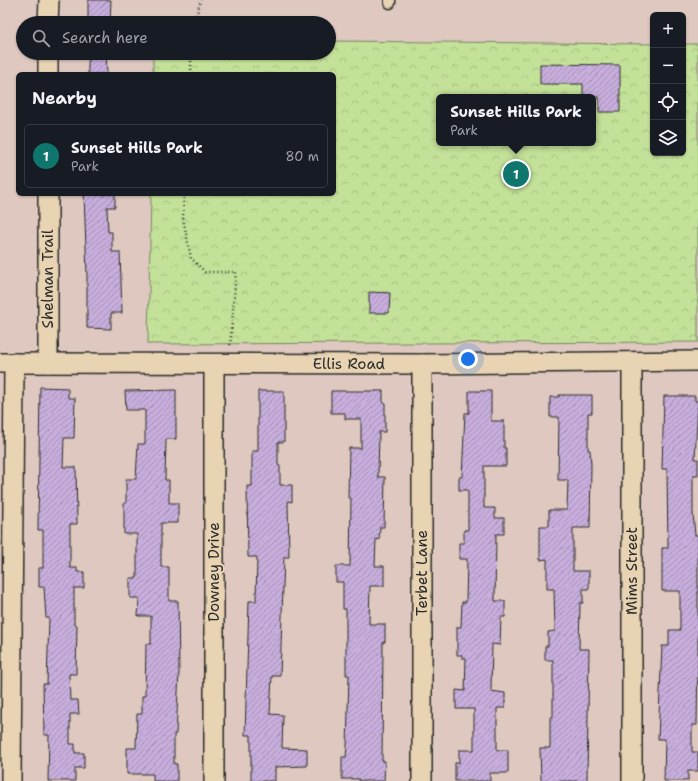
<!DOCTYPE html>
<html lang="en">
<head>
<meta charset="utf-8">
<style>
	body { margin:0; font-family:"Shantell Sans",sans-serif; background:#20242c; color:#f1f3f6 }
	.controls { position:absolute; right:12px; top:12px; display:grid; overflow:hidden; border-radius:6px; box-shadow:0 1px 3px #0004 }
	.controls button { width:36px; height:36px; display:grid; place-items:center; padding:0; border:0; border-bottom:1px solid #363941; background:#171b24; color:#f1f3f6; font:20px sans-serif }
	.you { position:absolute; left:468px; top:359px; width:14px; height:14px; margin:-10px; border:3px solid #fff; border-radius:50%; background:#1a73e8; box-shadow:0 0 0 6px #1a73e833 }
	.badge { display:grid; place-items:center; width:26px; height:26px; border-radius:50%; background:#0f766e; color:#fff; font-size:13px; font-weight:700 }
	.pin { position:absolute; translate:-50% -50%; border:2px solid #fff; box-shadow:0 1px 4px #0006 }
	.popup { position:absolute; left:436px; top:94px; width:160px; height:52px; box-sizing:border-box; display:grid; place-content:center; border-radius:6px; background:#171b24; filter:drop-shadow(0 1px 3px #0005); font-size:13px; white-space:nowrap; color:#9ea1a6 }
	.popup b { font-size:15px; color:#f1f3f6 }
	.popup::after { content:''; position:absolute; left:50%; top:100%; margin-left:-8px; border:8px solid transparent; border-top-color:#171b24 }
	.list { margin:0; padding:0; list-style:none }
	h2 { display:flex; justify-content:space-between; align-items:center; height:52px; margin:0; padding:0 16px; font-size:17px }
	h2 small { font-size:13px; font-weight:400; color:#9ea1a6 }
	.list li { display:grid; grid-template-columns:26px 1fr auto; gap:12px; align-items:center; box-sizing:border-box; height:64px; margin:0 8px 8px; padding:0 8px; border:1px solid #363941; border-radius:6px }
	.list b { display:block; font-size:15px; white-space:nowrap }
	.list p { margin:0; font-size:13px; white-space:nowrap; color:#9ea1a6 }
	.list em { font-size:13px; font-style:normal; color:#9ea1a6 }
	.icon { flex:none; width:22px; height:22px; fill:none; stroke:currentColor; stroke-width:2; stroke-linecap:round; stroke-linejoin:round }
	.map { position:relative; flex:none; width:698px; height:781px; overflow:hidden }
	.search { position:absolute; background:#171b24; box-shadow:0 1px 3px #0004; left:16px; top:16px; width:320px; height:44px; display:flex; align-items:center; gap:10px; box-sizing:border-box; padding:0 14px; border-radius:22px; color:#9ea1a6; font-size:15px }
	.panel { position:absolute; background:#171b24; box-shadow:0 1px 3px #0004; left:16px; top:72px; width:320px; height:124px; border-radius:6px }
	.map>svg:first-child { display:block }
	.park { fill:url(#park-crowns); stroke:#778662; fill-rule:evenodd }
	.building { fill:url(#building-hatch); stroke:#2b2b2b }
	.lines { fill:none; stroke-linecap:round; stroke-linejoin:round }
	.lane-casing { stroke:#2b2b2b; stroke-width:13 }
	.street-casing { stroke:#2b2b2b; stroke-width:22 }
	.path { stroke:#2b2b2b; stroke-width:2.5; stroke-dasharray:1 3; stroke-linecap:butt }
	.lane { stroke:#e8d3b2; stroke-width:10 }
	.street { stroke:#e8d3b2; stroke-width:19 }
	.labels { text-anchor:middle; stroke-width:4; stroke-linejoin:round; paint-order:stroke }
	.street-label { font-size:15px; fill:#2b2b2b; stroke:#e8d3b2 }
</style>
</head>
<body>
<div class="map">
<svg width="698" height="781" viewBox="0 0 698 781">
	<defs>
		<pattern id="park-crowns" width="20" height="18" patternUnits="userSpaceOnUse"><rect width="20" height="18" fill="#c3e198"/><path d="M2 6a3 3 0 1 1 6 0M12 15a3 3 0 1 1 6 0" fill="none" stroke="#a8c183"/></pattern>
		<pattern id="building-hatch" width="6" height="6" patternUnits="userSpaceOnUse"><rect width="6" height="6" fill="#c8aedc"/><path d="M-1 1l2-2M0 6l6-6M5 7l2-2" fill="none" stroke="#a38eb3"/></pattern>
	</defs>
	<rect width="100%" height="100%" fill="#dec8bf"/>
	<filter id="ink" filterUnits="userSpaceOnUse"><feTurbulence type="fractalNoise" baseFrequency=".025" numOctaves="2"/><feDisplacementMap in="SourceGraphic" scale="8" xChannelSelector="R" yChannelSelector="G"/><feConvolveMatrix kernelMatrix="1 2 1 2 8 2 1 2 1" color-interpolation-filters="sRGB"/></filter>
	<g filter="url(#ink)">
		<path class="park" d="M 329,41 L 653,44 L 653,153 L 683,153 L 683,44 L 698,44 L 698,342 L 148,344 L 151,194 L 334,194 L 334,74 L 153,74 L 153,53 L 329,53 ZM 439,97 L 593,97 L 593,143 L 439,143 Z"/>
		<g class="building">
			<polygon points="88,0 111,0 110,23 88,23"/>
			<polygon points="88,53 106,53 107,74 88,74"/>
			<polygon points="540,64 620,65 620,112 599,112 599,97 583,97 583,84 540,84"/>
			<polygon points="84,194 115,194 115,207 107,207 108,232 112,232 112,252 120,252 122,313 111,313 111,329 87,328 87,275"/>
			<polygon points="369,292 390,293 389,313 369,313"/>
			<polygon points="40,387 68,388 68,398 75,398 74,438 64,438 63,467 76,467 77,524 70,524 70,568 77,568 77,572 84,572 84,588 74,588 74,625 77,625 76,674 69,674 70,700 78,700 79,714 70,714 70,744 75,744 75,753 84,753 84,768 75,768 75,781 48,781 49,735 44,735 43,684 47,684 49,618 46,618 44,587 39,587 39,568 43,568 43,530 38,530"/>
			<polygon points="176,390 176,439 166,439 165,480 169,480 169,503 178,503 178,523 161,523 161,567 169,567 169,601 178,601 179,672 176,734 174,734 174,764 177,764 177,781 153,781 153,774 127,774 127,748 136,748 137,714 142,714 142,696 145,696 146,644 151,644 151,616 138,616 139,598 130,598 130,578 137,578 137,534 124,534 124,503 126,503 126,479 136,479 138,444 145,444 145,410 126,410 125,391"/>
			<polygon points="258,391 284,391 284,442 278,442 278,465 280,466 280,485 292,485 292,502 288,501 289,557 284,557 280,676 272,676 270,714 283,715 282,748 307,749 307,766 275,767 275,781 251,781 251,735 245,735 249,601 256,601 257,557 248,557 247,486 252,486 252,451 258,451"/>
			<polygon points="331,391 383,391 383,403 385,403 385,432 379,432 378,477 385,477 384,527 380,527 379,540 376,539 375,566 384,566 384,586 370,586 369,624 385,624 385,642 383,642 382,761 385,761 384,781 359,781 359,779 342,779 342,757 346,757 347,746 349,675 346,675 346,609 343,609 343,582 336,582 336,566 350,566 351,498 348,498 349,448 361,448 361,419 345,419 345,413 331,413"/>
			<polygon points="469,391 491,391 491,421 504,421 504,448 506,448 506,466 484,466 484,508 495,508 495,518 504,518 504,534 496,534 495,601 505,601 505,617 501,617 500,645 492,644 491,691 505,693 505,708 497,708 497,750 508,750 508,773 490,773 490,781 455,781 455,763 459,763 459,750 474,750 474,709 456,709 456,690 465,691 466,658 462,658 462,655 457,655 457,627 461,627 462,602 466,602 467,559 459,559 459,543 464,543 464,530 468,530 468,490 459,490 459,477 462,477 465,413 469,413"/>
			<polygon points="559,395 592,395 592,413 588,413 588,450 590,450 591,464 590,528 573,528 573,571 589,571 589,589 583,589 583,603 580,603 579,649 589,649 587,781 541,781 540,748 550,748 550,717 553,717 553,660 545,660 545,646 548,646 548,632 555,631 554,589 547,589 547,559 540,560 540,526 549,526 549,510 567,510 568,480 558,480 559,417 550,417 550,397 559,397"/>
			<polygon points="664,396 695,396 695,401 698,401 695,459 698,459 698,476 693,476 693,513 695,535 698,535 698,654 697,725 692,725 692,752 698,752 698,771 688,771 688,781 664,781 665,739 658,739 662,646 669,646 669,630 680,630 680,591 662,591 662,548 668,548 667,469 662,469"/>
		</g>
		<g class="lines">
			<g class="lane-casing">
				<polyline id="lane" points="390,3 390,0"/>
			</g>
			<g class="street-casing">
				<g id="street">
					<polyline points="48,23 49,0"/>
					<polyline points="48,74 48,53"/>
					<polyline points="48,194 48,363"/>
					<path id="s1" d="M 0,363 L 422,364 L 698,361"/>
					<polyline points="214,364 214,781"/>
					<polyline points="11,781 14,363"/>
					<polyline points="422,781 422,364"/>
					<polyline points="632,781 632,362"/>
				</g>
			</g>
			<g class="path">
				<polyline points="194,23 201,0"/>
				<polyline points="191,74 191,53"/>
				<polyline points="184,194 183,218 191,258 205,272 236,272 230,347"/>
			</g>
			<use href="#lane" class="lane"/>
			<use href="#street" class="street"/>
		</g>
	</g>
	<g class="labels">
		<g class="street-label">
			<text transform="translate(48 279) rotate(-90)" y="5">Shelman Trail</text>
			<text dy="5" stroke="none"><textPath href="#s1" startOffset="349">Ellis Road</textPath></text>
			<text transform="translate(632 571) rotate(-90)" y="5">Mims Street</text>
			<text transform="translate(214 572) rotate(-90)" y="5">Downey Drive</text>
			<text transform="translate(422 573) rotate(-90)" y="5">Terbet Lane</text>
		</g>
	</g>
</svg>
<div class="controls">
<button>+</button>
<button>−</button>
<button><svg class="icon" aria-label="locate" viewBox="0 0 24 24"><circle cx="12" cy="12" r="6"/><path d="M12 2v4M12 18v4M2 12h4M18 12h4"/></svg></button>
<button><svg class="icon" aria-label="layers" viewBox="0 0 24 24"><path d="M12 4l9 5-9 5-9-5zM3 14l9 5 9-5"/></svg></button>
</div>
<div class="you"></div>
<div class="pin badge" style="left:516px;top:174px">1</div>
<div class="popup"><b>Sunset Hills Park</b>Park</div>
<div class="search"><svg class="icon" aria-label="search" viewBox="0 0 24 24"><circle cx="10" cy="10" r="6"/><path d="M15 15l6 6"/></svg>Search here</div>
<section class="panel">
<h2>Nearby<small></small></h2>
<ul class="list">
<li><span class="badge">1</span><div><b>Sunset Hills Park</b><p>Park</p></div><em>80 m</em></li>
</ul>
</section>
</div>
</body>
</html>
